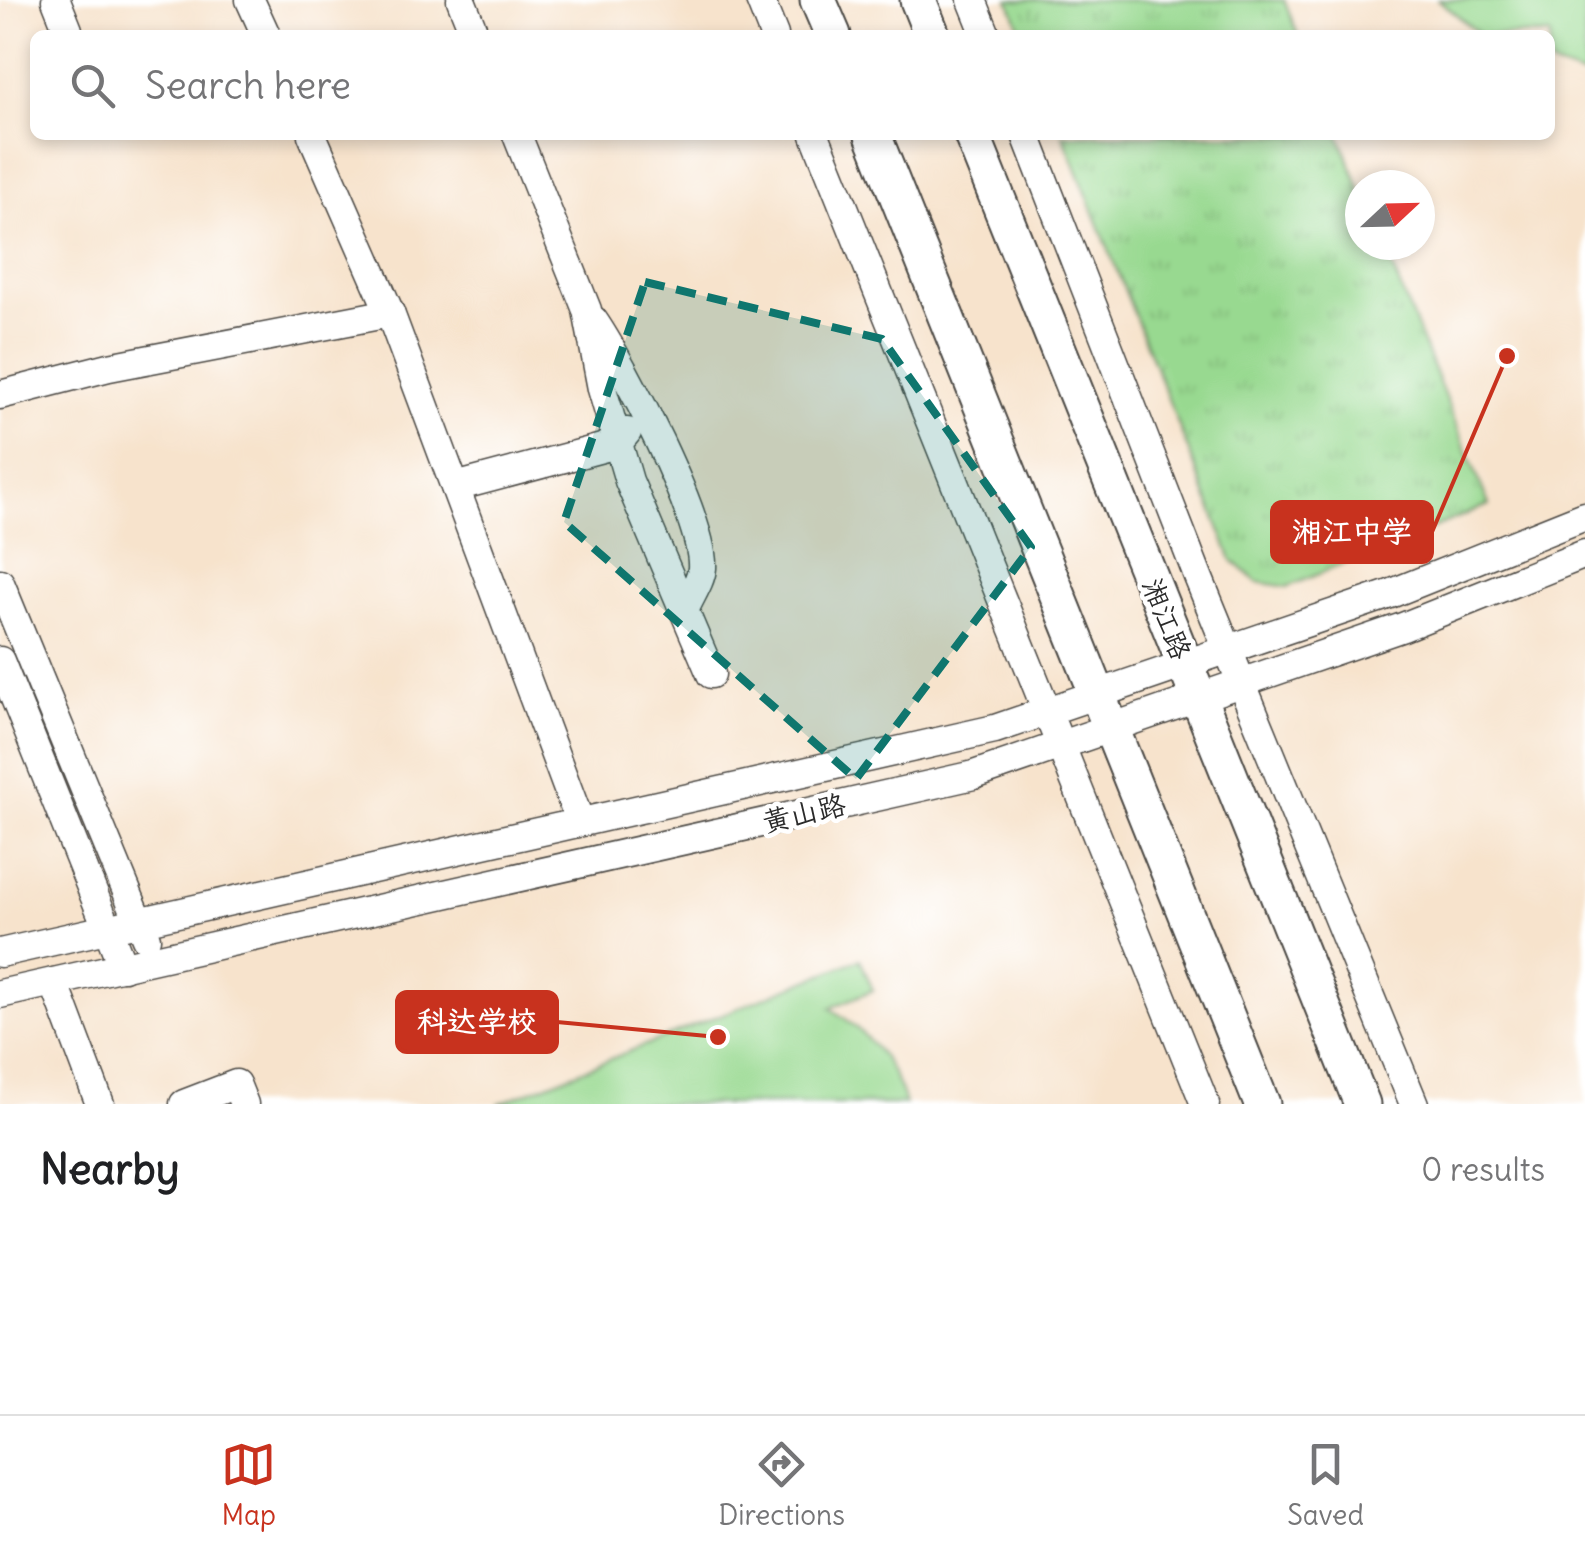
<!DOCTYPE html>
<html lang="en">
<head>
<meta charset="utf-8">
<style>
	body { margin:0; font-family:Delius,"LXGW WenKai TC",sans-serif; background:#f6f6f6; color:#202124 }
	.compass { position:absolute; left:1345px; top:170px; width:90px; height:90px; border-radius:50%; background:#fff; box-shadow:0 5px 15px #0003; rotate:68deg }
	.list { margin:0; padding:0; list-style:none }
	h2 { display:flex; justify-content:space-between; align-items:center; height:130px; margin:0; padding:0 40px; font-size:42px }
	h2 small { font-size:32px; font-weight:400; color:#757577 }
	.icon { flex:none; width:55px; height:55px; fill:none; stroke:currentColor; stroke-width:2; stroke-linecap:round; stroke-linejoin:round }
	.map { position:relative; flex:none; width:1585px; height:1104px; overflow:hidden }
	.search { position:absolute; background:#fff; box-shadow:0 5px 15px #0003; left:30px; right:30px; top:30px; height:110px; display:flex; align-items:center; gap:25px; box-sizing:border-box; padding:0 35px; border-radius:15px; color:#757577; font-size:38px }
	.sheet { height:310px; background:#fff }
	nav { display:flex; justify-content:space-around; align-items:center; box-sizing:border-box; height:140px; border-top:2px solid #e0e0e0; background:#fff; font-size:28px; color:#757577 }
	nav a { display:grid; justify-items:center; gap:5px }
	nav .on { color:#c8321e }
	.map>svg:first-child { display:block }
	.park { fill:url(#park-tufts); stroke:#62825e; stroke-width:2.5 }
	.garden { fill:#98d990; stroke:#62825e; stroke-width:2.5 }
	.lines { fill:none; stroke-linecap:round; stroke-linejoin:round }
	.minor-casing { stroke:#4a4743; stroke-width:31 }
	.major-casing { stroke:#4a4743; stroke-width:39 }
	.minor { stroke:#fff; stroke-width:28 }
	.major { stroke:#fff; stroke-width:35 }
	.marked { fill:#0f766e; fill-opacity:0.2; stroke:#0f766e; stroke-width:8; stroke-dasharray:20 12; stroke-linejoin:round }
	.labels { text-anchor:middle; stroke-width:9; stroke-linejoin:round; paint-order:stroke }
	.street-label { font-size:28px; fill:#2b2b2b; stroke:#fff }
	.leader { fill:none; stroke:#c8321e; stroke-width:4 }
	.callout-dot { fill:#c8321e; stroke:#fff; stroke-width:4 }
	.callout { fill:#c8321e; stroke:#c8321e; stroke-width:4 }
	.callout-label { font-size:30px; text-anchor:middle; font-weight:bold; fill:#fff }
</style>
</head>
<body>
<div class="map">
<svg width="1585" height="1104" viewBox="0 0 1585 1104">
	<defs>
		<pattern id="park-tufts" width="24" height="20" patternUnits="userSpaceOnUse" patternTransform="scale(2.5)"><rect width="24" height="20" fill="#98d990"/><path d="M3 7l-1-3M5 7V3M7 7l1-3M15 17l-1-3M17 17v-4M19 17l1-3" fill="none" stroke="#83ba7c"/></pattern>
	</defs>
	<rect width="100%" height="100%" fill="#fff"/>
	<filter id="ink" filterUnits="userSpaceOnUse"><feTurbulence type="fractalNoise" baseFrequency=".01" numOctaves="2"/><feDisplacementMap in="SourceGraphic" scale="20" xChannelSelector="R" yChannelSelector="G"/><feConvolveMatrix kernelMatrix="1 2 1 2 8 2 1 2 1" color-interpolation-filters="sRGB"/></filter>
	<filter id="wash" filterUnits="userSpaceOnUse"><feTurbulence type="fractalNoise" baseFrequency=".0048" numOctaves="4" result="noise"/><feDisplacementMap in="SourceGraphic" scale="40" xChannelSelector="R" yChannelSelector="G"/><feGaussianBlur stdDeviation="2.25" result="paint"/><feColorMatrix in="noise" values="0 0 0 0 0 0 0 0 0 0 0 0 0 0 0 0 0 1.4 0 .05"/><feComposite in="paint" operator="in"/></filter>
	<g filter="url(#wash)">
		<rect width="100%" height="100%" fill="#f7e3cc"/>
		<g class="park">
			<polygon points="1009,0 1284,0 1298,35 1023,35"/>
			<polygon points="1063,135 1339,135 1360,188 1360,245 1383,245 1489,505 1287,587 1257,582 1232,560"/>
		</g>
		<g class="garden">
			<polygon points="1439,0 1585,0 1585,77 1550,65 1550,35 1480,35"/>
			<path d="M 860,959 L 873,990 L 830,1008 C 866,1031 893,1062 905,1104 L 498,1104 Z"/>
		</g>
	</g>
	<g filter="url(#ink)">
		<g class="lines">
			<g class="minor-casing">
				<g id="minor">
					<polyline points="56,0 68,30"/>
					<polyline points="250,0 266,35"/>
					<polyline points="461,0 475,35"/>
					<polyline points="760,0 774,35"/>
					<polyline points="972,0 986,35"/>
					<polyline points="312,135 390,313 580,822"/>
					<polyline points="517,135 587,310 602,389 629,481 711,674"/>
					<polyline points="815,135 1205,1104"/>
					<polyline points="1026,135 1199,579 1414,1104"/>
					<path d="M 593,320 C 622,362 705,520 702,568 C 701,581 689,598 684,611"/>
					<polyline points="0,395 109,367 390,313"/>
					<polyline points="455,487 617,444 627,432"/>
					<polyline points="0,583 146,938"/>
					<polyline points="0,661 123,967"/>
					<polyline points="0,953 995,729 1390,594 1585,516"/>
					<polyline points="54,982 100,1104"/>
					<polyline points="0,994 974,775 1403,627 1585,554"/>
					<polyline points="184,1104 236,1084 244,1104"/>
				</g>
			</g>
			<g class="major-casing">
				<g id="major">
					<polyline points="818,0 833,35"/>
					<polyline points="918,0 932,35"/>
					<polyline points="873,135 1262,1104"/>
					<polyline points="972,135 1362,1104"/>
				</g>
			</g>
			<use href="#minor" class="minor"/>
			<use href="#major" class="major"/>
		</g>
	</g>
	<path class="marked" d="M 645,282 L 882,339 L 1031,547 L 856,779 L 564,522 Z"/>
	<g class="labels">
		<g class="street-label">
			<text transform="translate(1167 619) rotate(68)" y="10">湘江路</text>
			<text transform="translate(804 813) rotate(-13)" y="10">黄山路</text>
		</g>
	</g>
	<path class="leader" d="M1507 356L1432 532M718 1037L557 1022"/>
	<g class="callout-dot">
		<circle cx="1507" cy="356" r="10"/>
		<circle cx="718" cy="1037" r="10"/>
	</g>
	<g class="callout">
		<rect x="1272" y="502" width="160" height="60" rx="10"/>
		<rect x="397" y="992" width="160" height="60" rx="10"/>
	</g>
	<g class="callout-label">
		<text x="1352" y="542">湘江中学</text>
		<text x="477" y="1032">科达学校</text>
	</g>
</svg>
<svg class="compass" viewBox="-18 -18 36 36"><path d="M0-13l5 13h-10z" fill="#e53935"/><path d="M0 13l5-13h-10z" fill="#757577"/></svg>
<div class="search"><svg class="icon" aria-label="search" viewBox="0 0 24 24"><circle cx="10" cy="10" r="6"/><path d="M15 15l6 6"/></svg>Search here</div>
</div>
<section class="sheet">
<h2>Nearby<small>0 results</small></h2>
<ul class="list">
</ul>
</section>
<nav>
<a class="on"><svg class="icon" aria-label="map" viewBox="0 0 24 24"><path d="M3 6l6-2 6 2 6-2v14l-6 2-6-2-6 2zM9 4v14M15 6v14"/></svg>Map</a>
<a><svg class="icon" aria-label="directions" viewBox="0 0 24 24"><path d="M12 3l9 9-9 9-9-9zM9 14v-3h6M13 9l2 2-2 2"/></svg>Directions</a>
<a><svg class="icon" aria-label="saved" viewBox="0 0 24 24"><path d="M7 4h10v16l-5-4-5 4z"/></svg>Saved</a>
</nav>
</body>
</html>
